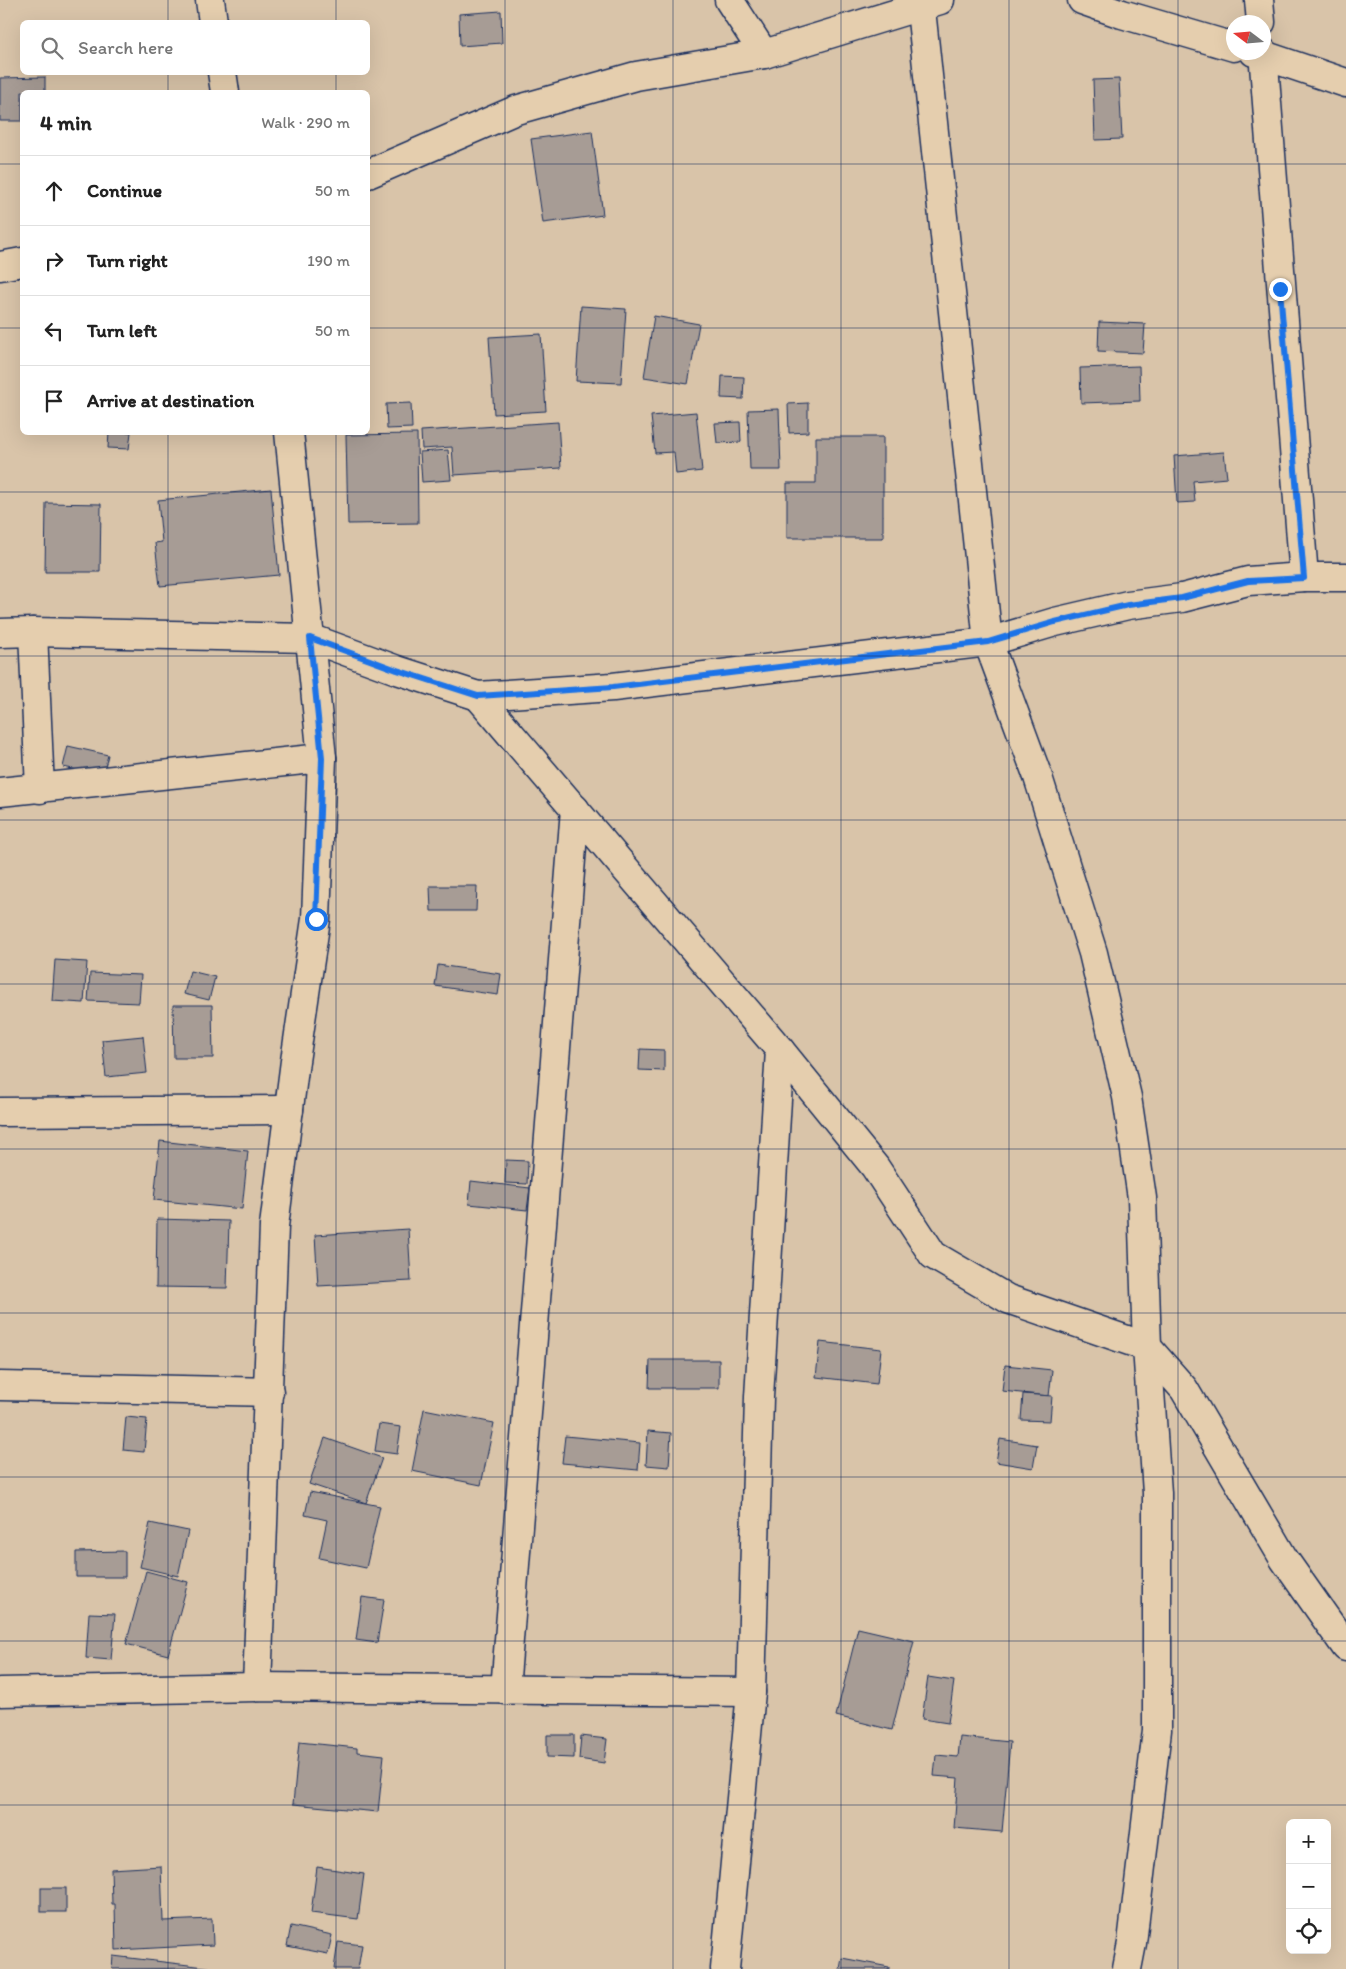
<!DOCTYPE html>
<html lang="en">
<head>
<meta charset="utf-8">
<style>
	body { margin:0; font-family:Itim,sans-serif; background:#f6f6f6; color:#222 }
	.controls { position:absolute; right:15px; bottom:15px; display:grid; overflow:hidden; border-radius:8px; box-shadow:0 5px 20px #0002 }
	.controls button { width:45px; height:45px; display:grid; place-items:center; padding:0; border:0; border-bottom:1px solid #e0e0e0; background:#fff; color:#222; font:25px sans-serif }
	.compass { position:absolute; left:1226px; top:15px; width:45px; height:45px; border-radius:50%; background:#fff; box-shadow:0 5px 20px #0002; rotate:286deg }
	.stop { position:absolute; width:15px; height:15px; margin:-11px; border:4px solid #1a73e8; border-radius:50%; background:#fff }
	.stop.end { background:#1a73e8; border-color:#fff; box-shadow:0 1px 5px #0008 }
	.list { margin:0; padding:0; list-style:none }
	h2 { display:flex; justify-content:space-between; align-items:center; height:65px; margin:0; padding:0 20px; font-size:21px }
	h2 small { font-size:16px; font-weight:400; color:#767676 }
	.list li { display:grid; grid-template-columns:32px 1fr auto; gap:15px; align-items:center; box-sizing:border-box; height:70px; padding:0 20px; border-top:1px solid #e0e0e0 }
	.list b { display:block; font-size:19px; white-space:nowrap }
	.list em { font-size:16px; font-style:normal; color:#767676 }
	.icon { flex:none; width:28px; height:28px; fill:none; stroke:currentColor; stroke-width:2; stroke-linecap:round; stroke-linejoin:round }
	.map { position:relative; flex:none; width:1346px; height:1969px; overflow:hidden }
	.search { position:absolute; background:#fff; box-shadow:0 5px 20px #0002; left:20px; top:20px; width:350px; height:55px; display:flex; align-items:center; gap:12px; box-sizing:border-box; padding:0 18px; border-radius:8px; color:#767676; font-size:19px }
	.panel { position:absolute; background:#fff; box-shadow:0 5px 20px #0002; left:20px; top:90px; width:350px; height:345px; border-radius:8px }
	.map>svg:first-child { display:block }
	.building { fill:#a79c95; stroke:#1b2f5e }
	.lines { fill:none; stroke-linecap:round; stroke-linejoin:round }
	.street-casing { stroke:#1b2f5e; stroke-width:31 }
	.street { stroke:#e5ceae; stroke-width:28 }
	.route { stroke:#1a73e8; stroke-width:6 }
	.grid { fill:none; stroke:#1b2f5e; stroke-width:1; stroke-opacity:0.55 }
</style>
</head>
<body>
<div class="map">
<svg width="1346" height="1969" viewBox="0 0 1346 1969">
	<rect width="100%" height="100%" fill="#d9c4a9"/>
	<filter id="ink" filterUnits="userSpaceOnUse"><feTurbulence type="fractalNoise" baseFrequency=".02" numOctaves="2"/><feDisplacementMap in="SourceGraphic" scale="10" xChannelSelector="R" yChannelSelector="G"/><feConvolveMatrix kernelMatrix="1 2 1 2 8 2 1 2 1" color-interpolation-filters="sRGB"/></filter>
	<g filter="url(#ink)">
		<g class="building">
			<polygon points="501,11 502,43 460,46 459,14"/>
			<polygon points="45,77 45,92 22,92 22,121 0,121 0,78"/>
			<polygon points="1119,79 1122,139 1095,140 1093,80"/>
			<polygon points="592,131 603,215 543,223 531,139"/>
			<polygon points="581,306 626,309 621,383 576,381"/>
			<polygon points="654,316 699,324 688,384 644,377"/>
			<polygon points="1099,322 1145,324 1143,353 1098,351"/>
			<polygon points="541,334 546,411 494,414 489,337"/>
			<polygon points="1139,366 1140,401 1081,403 1080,368"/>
			<polygon points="722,376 744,377 743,399 721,398"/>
			<polygon points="411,403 412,428 387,429 386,404"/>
			<polygon points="808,403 808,432 789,433 788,404"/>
			<polygon points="779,409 781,470 750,470 748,410"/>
			<polygon points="696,412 702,471 676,474 674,452 655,453 651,416"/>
			<polygon points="558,422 561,468 454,475 452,447 422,449 421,431"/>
			<polygon points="740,422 741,442 717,443 715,423"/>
			<polygon points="109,432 131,432 129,449 108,448"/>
			<polygon points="417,434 418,523 348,524 346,435"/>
			<polygon points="816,437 883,437 883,538 787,538 787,483 816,483"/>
			<polygon points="448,450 451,480 422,482 420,452"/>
			<polygon points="1224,452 1227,478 1193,481 1195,502 1177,503 1174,456"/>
			<polygon points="271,489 279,575 160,586 155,543 162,542 158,500"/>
			<polygon points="46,503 101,504 100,572 45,572"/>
			<polygon points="68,746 108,755 103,775 63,767"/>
			<polygon points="430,886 477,886 476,911 431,911"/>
			<polygon points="55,960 87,962 84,1003 52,1001"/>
			<polygon points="438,965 501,974 498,995 435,986"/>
			<polygon points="190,971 215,977 209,1000 184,994"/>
			<polygon points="90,973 141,975 139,1003 88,1001"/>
			<polygon points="173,1005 212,1005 213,1058 174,1058"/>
			<polygon points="143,1036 147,1073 106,1077 102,1040"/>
			<polygon points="640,1049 664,1050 664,1071 639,1070"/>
			<polygon points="160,1141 248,1151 242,1209 154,1200"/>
			<polygon points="506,1160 528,1161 527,1184 505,1183"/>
			<polygon points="471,1181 530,1188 527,1210 469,1204"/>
			<polygon points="157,1219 229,1221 227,1288 156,1287"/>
			<polygon points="408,1229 411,1281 318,1286 315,1235"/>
			<polygon points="820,1342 881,1349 877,1384 816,1377"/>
			<polygon points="650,1360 719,1360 719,1388 649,1388"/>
			<polygon points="1005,1365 1052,1370 1049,1396 1002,1391"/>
			<polygon points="1023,1394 1052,1396 1050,1421 1021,1420"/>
			<polygon points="424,1409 494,1423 481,1485 412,1471"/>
			<polygon points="126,1417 147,1419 144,1452 123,1450"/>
			<polygon points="379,1424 401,1427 397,1454 375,1451"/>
			<polygon points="648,1431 671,1433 669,1467 646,1465"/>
			<polygon points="565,1436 640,1443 638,1470 562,1463"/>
			<polygon points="325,1438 382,1458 366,1503 309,1484"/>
			<polygon points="1000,1439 1037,1445 1033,1468 996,1462"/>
			<polygon points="310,1492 380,1506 366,1568 319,1558 327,1520 305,1515"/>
			<polygon points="150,1523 188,1531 178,1576 140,1567"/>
			<polygon points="125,1551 125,1577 76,1577 76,1552"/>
			<polygon points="146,1571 188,1582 168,1655 126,1644"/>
			<polygon points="362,1597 384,1600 377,1643 356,1640"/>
			<polygon points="89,1613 115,1614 111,1660 86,1658"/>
			<polygon points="858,1628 914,1641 892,1730 836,1716"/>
			<polygon points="928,1677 954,1681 948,1723 922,1719"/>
			<polygon points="547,1735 574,1735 574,1758 547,1757"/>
			<polygon points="581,1736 607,1739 604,1763 579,1759"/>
			<polygon points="960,1737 1010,1742 1002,1832 954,1828 958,1778 934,1776 936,1755 958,1757"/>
			<polygon points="299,1742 357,1748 357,1752 384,1755 378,1812 293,1804"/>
			<polygon points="161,1866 163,1921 212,1919 213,1945 116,1950 115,1904 112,1904 111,1869"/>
			<polygon points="317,1867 364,1874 358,1919 311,1913"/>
			<rect x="41" y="1888" width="25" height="24"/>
			<polygon points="291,1926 332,1935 328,1954 287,1946"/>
			<polygon points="338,1942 362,1945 358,1969 334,1969"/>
			<polygon points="113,1956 214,1968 112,1969"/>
			<polygon points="842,1958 889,1967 889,1969 840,1969"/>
		</g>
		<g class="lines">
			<g class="street-casing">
				<g id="street">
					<polyline points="210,0 213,22"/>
					<polyline points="729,0 764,54"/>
					<polyline points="920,0 988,642 1038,777 1093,953 1127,1097 1142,1198 1147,1347 1157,1493 1157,1730 1132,1943 1127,1969"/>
					<polyline points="1082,0 1122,14 1234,47"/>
					<polyline points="1259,0 1261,22"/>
					<polyline points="1254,52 1346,83"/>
					<polyline points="1263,52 1304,577"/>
					<polyline points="222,72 225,92"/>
					<polyline points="368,174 516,110 636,76 764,54 940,0"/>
					<polyline points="0,266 22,262"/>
					<polyline points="33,632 40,789"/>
					<polyline points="0,633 33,632 310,638 397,670 478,696 613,687 988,642 1055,622 1128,605 1182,598 1248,581 1304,577 1346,577"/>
					<polyline points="478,696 780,1050 875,1167 933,1255 1008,1299 1147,1347 1184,1389 1284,1559 1346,1647"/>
					<polyline points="0,792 322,758"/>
					<polyline points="0,1112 289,1110"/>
					<polyline points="0,1386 269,1392"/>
					<polyline points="257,1687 274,1226 295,1061 316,919 322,758 289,432"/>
					<polyline points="505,1690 575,809"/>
					<polyline points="0,1692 257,1687 751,1692"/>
					<polyline points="725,1969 751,1692 759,1397 780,1050"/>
				</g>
			</g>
			<use href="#street" class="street"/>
		</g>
	</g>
	<g class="lines" filter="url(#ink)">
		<polyline class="route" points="316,919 322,758 310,638 397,670 478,696 613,687 988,642 1055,622 1128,605 1182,598 1248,581 1304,578 1280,289"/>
	</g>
	<path class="grid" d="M 168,0 L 168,22M 336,0 L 336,22M 505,0 L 505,1969M 673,0 L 673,1969M 841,0 L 841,1969M 1009,0 L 1009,1969M 1178,0 L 1178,1969M 168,72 L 168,92M 336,72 L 336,92M 0,164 L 22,164M 368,164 L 1346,164M 0,328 L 22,328M 368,328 L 1346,328M 168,432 L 168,1969M 336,432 L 336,1969M 0,492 L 1346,492M 0,656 L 1346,656M 0,820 L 1346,820M 0,984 L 1346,984M 0,1149 L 1346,1149M 0,1313 L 1346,1313M 0,1477 L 1346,1477M 0,1641 L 1346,1641M 0,1805 L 1346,1805"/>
</svg>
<div class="controls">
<button>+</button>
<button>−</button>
<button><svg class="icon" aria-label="locate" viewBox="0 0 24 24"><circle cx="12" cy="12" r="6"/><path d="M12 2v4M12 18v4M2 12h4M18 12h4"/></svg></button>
</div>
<svg class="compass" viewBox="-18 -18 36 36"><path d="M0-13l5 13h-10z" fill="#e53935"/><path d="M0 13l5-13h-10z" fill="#767676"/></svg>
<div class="stop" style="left:316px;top:919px"></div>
<div class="stop end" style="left:1280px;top:289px"></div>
<div class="search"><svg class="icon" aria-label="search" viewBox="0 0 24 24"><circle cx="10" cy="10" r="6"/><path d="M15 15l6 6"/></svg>Search here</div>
<section class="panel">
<h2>4 min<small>Walk · 290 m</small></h2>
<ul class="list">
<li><svg class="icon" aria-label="ahead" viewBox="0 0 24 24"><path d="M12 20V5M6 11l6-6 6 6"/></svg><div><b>Continue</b></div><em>50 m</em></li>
<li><svg class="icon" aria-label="right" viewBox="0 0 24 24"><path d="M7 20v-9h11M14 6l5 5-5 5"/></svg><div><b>Turn right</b></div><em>190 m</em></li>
<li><svg class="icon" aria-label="left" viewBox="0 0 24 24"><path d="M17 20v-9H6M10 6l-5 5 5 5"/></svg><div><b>Turn left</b></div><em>50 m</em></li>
<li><svg class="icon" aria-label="arrive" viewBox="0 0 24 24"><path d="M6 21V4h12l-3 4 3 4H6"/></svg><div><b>Arrive at destination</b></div></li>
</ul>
</section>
</div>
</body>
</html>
